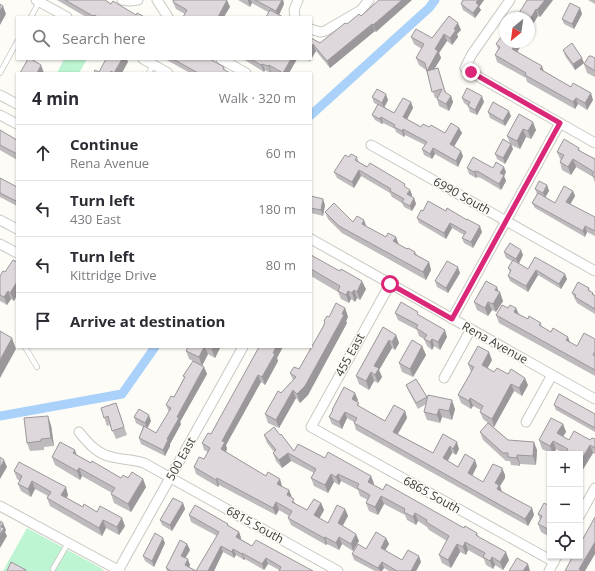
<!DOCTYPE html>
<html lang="en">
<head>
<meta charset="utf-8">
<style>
	body { margin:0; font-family:"Open Sans",sans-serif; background:#f2f2f3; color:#2b2b33 }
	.controls { position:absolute; right:12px; bottom:12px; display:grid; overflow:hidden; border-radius:0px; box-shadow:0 1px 3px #0004 }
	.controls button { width:36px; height:36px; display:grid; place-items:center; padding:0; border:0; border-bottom:1px solid #e1e1e2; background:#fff; color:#2b2b33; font:20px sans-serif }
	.compass { position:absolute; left:499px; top:12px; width:36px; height:36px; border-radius:50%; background:#fff; box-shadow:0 1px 3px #0004; rotate:209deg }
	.stop { position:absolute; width:12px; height:12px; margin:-9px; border:3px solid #db2777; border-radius:50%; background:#fff }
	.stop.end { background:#db2777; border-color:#fff; box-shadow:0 1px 4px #0008 }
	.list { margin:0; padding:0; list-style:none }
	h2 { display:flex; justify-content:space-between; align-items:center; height:52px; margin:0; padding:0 16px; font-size:17px }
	h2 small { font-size:13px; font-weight:400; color:#7c7c81 }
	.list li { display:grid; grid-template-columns:26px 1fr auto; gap:12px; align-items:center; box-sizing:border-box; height:56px; padding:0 16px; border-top:1px solid #e1e1e2 }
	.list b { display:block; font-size:15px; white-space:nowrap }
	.list p { margin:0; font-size:13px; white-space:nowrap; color:#7c7c81 }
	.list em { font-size:13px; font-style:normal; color:#7c7c81 }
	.icon { flex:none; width:22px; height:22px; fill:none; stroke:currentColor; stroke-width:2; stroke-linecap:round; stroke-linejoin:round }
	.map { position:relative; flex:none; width:595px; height:571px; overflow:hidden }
	.search { position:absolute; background:#fff; box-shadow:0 1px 3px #0004; left:16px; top:16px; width:296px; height:44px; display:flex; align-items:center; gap:10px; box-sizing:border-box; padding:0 14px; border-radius:0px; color:#7c7c81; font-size:15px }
	.panel { position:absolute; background:#fff; box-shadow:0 1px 3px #0004; left:16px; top:72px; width:296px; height:276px; border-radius:0px }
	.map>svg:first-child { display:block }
	.green { fill:#bdf4d2 }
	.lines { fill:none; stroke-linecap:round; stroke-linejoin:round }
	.canal { stroke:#a9d1f9; stroke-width:9 }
	.service-casing { stroke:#c9c8c3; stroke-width:6 }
	.minor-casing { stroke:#c9c8c3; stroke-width:11 }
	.service { stroke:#fff; stroke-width:4.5 }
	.minor { stroke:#fff; stroke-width:9 }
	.wall { fill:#bfbabd }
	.shaded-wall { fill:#9b979a }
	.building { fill:#ded8dc; stroke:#9b979a }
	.route { stroke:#db2777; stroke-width:5 }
	.labels { text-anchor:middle; stroke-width:3; stroke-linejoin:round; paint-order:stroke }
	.street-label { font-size:12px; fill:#3d3d3b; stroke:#fdfcf6 }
</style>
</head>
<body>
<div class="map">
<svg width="595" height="571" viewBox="0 0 595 571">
	<rect width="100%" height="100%" fill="#fdfcf6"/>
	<g class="green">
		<polygon points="64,59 87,59 79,73 57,73"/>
		<polygon points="27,528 101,568 104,571 3,571"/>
	</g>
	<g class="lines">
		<g class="canal">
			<polyline points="311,115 429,8 435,0"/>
			<polyline points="0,416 122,394 155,347"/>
		</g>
		<g class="service-casing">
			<g id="service">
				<polyline points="31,17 39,2"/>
				<polyline points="0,73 17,42"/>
				<polyline points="149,73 153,65"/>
				<polyline points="25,347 37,367"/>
				<polyline points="53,569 68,543"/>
			</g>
		</g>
		<g class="minor-casing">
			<g id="minor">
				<polyline points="36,0 67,17"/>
				<polyline points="122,0 130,1 138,0"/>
				<polyline points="157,0 168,17"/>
				<polyline points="510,0 472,54 465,68 479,77 595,143"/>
				<polyline points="295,17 294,10 298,0"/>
				<polyline points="311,29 320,32 325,31 361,10 369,0"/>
				<polyline points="143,59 168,73"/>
				<polyline points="221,59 246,73"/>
				<polyline points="0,95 17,104"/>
				<polyline points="0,115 17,124"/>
				<polyline points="371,145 595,271"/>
				<polyline points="0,220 17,229"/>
				<polyline points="311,239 595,399"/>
				<polyline points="0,244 17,253"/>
				<polyline points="390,284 311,427 554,562"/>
				<polyline points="452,319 560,123"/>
				<polyline points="444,378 471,329"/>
				<polyline points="526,422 552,375"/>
				<path d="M 79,432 C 88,443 97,454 112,457 C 123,460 133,459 144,463 L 338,571"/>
				<polyline points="0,506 120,571"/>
				<polyline points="580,515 595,488"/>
				<polyline points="118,571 243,347"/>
				<polyline points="549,571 557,556"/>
			</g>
		</g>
		<use href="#service" class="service"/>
		<use href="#minor" class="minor"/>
	</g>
	<g class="wall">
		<polygon points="57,0 105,0 111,4 136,15 143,17 86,17"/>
		<polygon points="171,0 226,0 230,7 185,14 176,9 173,2 174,1"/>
		<polygon points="238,0 283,0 284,4 279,15 268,12 252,3 250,7"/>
		<polygon points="379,0 376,32 375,31 330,68 316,51 310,61 306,59 311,59 311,38 320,43 347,24 361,16"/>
		<polygon points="463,0 484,0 479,7 481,10 475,18 463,10 461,4"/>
		<polygon points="553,0 540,17 538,16 516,18"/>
		<polygon points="588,0 595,0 595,4"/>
		<polygon points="580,8 582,14 574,29 564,24 562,19"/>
		<polygon points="449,16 461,30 457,34 458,37 452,45 447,41 439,53 441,58 434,69 438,68 446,93 451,96 453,102 449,111 439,106 437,99 437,98 435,98 426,70 419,65 416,58 422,49 414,44 411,37 432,38"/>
		<polygon points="505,42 523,42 517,52 544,71 593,100 587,110 578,104 575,109 527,82 526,78 497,62 495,55 498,49 496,44"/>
		<polygon points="563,50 582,58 584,63 575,70 565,56"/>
		<polygon points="595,58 595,77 587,73 584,64"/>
		<polygon points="165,59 210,59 224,67 225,70 230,73 190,73"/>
		<polygon points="243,59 297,59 289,73 273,73 271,72 271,73 270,73 265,70 264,72"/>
		<polygon points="372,97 388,100 384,107 394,113 411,102 413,108 407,119 421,127 429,127 445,133 459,128 462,133 454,146 463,156 458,167 435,154 432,159 424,155 422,149 425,145 405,135 404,137 396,132 395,129 383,123 382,124 375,120 372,115 378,105 374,103"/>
		<polygon points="462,98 484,102 477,115 470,112 468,106 464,103"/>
		<polygon points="488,112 511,116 505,126 490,118"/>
		<polygon points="519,114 536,130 531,139 526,137 520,149 511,145 513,149 505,164 497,159 495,154 510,143 507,136"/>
		<polygon points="0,130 17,140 17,160 0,150"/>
		<polygon points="579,148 580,151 595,159 595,183 593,177 576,167 571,175 562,170 560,162 561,160 560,159 557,152"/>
		<polygon points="349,157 357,157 359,162 410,190 412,195 411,196 414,198 416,204 412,211 404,207 402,203 392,197 390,193 361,176 354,188 337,178 334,172"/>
		<polygon points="467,168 493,168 506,172 504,176 506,181 501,190 481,178 477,177 476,178 469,174"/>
		<polygon points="0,178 17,187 17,206 0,197"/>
		<polygon points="547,185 549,191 545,197 555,203 573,191 575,196 570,205 595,217 595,236 587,232 585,237 535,208 532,203 537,194 535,189"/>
		<polygon points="311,196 325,205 323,216 311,213"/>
		<polygon points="421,210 482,232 473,248 464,243 462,238 464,235 452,228 446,239 419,223 417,218"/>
		<polygon points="325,212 353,222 366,226 407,249 415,252 417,255 429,262 431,270 426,280 342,233 328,219"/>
		<polygon points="504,252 523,255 519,264 528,269 535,257 567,279 561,289 538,275 528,292 510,281 508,276 510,272 508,268 512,261 506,258"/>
		<polygon points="311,255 366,289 360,300 357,298 355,302 351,299 349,303 341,299 338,292 311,276"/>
		<polygon points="17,262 17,295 14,301 11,299 7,305 0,301 0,276"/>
		<polygon points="460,273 448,293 437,287 435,281"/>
		<polygon points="589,288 590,291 593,293 595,296 595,314 577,303 572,293"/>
		<polygon points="498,292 503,301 496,312 492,310 488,316 477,310 474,302"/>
		<polygon points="345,308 348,317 346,321 347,323 308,395 300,403 296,398 279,428 268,423 265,414 281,393 293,380 290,373 299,369 325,324 324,321 329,317"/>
		<polygon points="508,308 516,308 519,314 528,319 541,323 542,327 577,346 595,339 595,376 499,323 496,315"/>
		<polygon points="395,313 420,316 447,337 440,350 434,346 432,350 427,346 424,339 419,336 417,330 398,320"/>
		<polygon points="383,327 396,335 399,343 395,350 392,348 379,370 382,377 378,383 374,381 369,390 359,384 356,376"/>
		<polygon points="422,346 426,355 413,377 402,372 399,363"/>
		<polygon points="188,347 219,347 220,348 215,358 208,354 202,366 189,359 186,351"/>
		<polygon points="259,347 277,358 278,361 265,385 261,382 226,445 227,449 226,452 282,486 296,504 307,510 321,503 324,510 319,518 328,523 345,509 348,516 342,526 359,541 353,551 342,544 339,550 327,544 326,545 291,525 288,518 289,516 279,510 276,515 219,485 218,487 196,474 194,467 204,459 208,452 204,450 202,443 211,434"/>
		<polygon points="492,360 487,368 494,372 528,385 522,396 514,391 494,427 489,423 508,440 537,450 536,465 520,464 520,466 511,465 510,461 506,461 483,440 480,432 488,423 483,419 480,412 481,410 473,406 471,409 461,403 458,395 471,372 468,364"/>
		<polygon points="204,367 207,374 180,422 181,424 170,444 170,446 165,456 141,444 139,438 143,427 136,423 134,417 151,421 147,428 156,433 169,412 166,405 174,397 184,378 183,376"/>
		<polygon points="416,379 427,398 455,409 452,420 442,417 440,423 427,420 424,412 426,404 418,409 408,390 406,385"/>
		<polygon points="358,400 357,402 360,407 385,421 405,411 407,418 398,434 433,453 443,434 459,449 456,455 452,453 448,461 458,467 477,466 472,476 483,482 502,468 505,475 505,478 500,486 502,492 532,508 534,515 528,526 356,430 354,423 354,422 347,418 342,429 332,424 329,417 333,411 332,410"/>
		<polygon points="116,403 127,435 116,439 110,425 107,426 101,408"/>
		<polygon points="554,405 595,414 595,432 556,410"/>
		<polygon points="563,424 566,432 563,436 569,440 590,440 595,439 595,454 593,453 582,471 580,470 580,454 565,454 556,449 554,454 552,454 542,449 539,440"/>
		<polygon points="51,425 54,446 44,447 44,450 30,451 27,443"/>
		<polygon points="264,435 280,435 294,451 325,458 371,476 374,484 374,485 383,490 464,528 477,533 478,536 509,560 503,570 495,565 493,569 486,565 484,559 468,550 466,555 460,552 451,568 442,563 439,555 447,541 429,530 427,527 418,521 416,525 407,520 405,515 384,504 378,515 369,511 366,503 368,500 360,496 358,490 341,481 339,485 334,482 328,493 314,486 311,478 314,473 291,461 282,468 276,461 273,453 274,452 267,443"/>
		<polygon points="77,456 121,478 143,479 146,487 131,512 114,503 111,494 112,493 82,476 80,480 55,465 52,457"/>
		<polygon points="14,471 68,495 67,498 83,507 97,512 125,526 119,535 106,528 102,536 50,506 47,498 48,496 35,489 31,497 21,491 18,484 20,481 17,479"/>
		<polygon points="550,501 550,537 541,532 538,524 540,520 538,514 548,505"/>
		<polygon points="183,503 185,509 172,531 162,525 160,520"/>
		<polygon points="189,515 228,524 229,526 239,532 241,538 241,539 252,546 313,571 279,570 268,564 264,570 245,559 244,560 236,555 234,558 223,552 214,571 167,571 166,568 187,544 190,550 185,558 190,565 189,567 196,571 217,536 191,522"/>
		<polygon points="386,538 389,544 385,550 402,560 421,562 416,571 389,571 384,568 382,571 375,571 354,560 352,554 366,549"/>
		<polygon points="165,543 154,567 145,561 143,556"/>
	</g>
	<g class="shaded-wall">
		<polygon points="227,0 230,7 224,17 218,17"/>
		<polygon points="248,0 251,0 252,3 250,7 248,1"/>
		<polygon points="280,0 283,0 284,4 278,17 276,11"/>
		<polygon points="402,0 412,0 376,32 373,25"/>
		<polygon points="478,0 484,0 479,7 481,10 475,18 473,13 476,3"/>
		<polygon points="545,0 553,0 540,17 537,10"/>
		<polygon points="3,6 6,14 0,25 0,11"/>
		<polygon points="580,8 582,14 574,29 572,24"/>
		<polygon points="536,9 538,16 529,31 529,21"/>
		<polygon points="458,23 461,30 457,34 458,37 452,45 450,38 454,29"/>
		<polygon points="372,24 375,31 330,68 327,61"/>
		<polygon points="444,34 447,41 439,53 441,58 429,78 427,71 435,49"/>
		<polygon points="516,42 523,42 515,56 512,49"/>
		<polygon points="313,44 316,51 310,61 309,59 311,59 311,48"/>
		<polygon points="582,58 584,63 575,70 573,64"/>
		<polygon points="122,59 127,59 128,62 122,73 114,73"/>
		<polygon points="291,59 297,59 289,73 283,73"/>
		<polygon points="262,64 265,70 264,72 261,65"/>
		<polygon points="41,65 44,73 37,73"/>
		<polygon points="269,65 271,72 271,73 268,66"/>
		<polygon points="542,66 544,72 540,69"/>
		<polygon points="591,93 593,100 587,110 585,103"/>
		<polygon points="386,94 388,100 384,108 382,103"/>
		<polygon points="451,96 453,102 449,111 446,104"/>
		<polygon points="482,96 484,102 477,115 475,110"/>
		<polygon points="576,98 578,104 575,109 573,102"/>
		<polygon points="411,102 413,108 405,123 403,117"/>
		<polygon points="509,111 511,116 505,126 503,121"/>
		<polygon points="381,117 383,123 382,124 380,119"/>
		<polygon points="533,122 536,130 531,139 528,131"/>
		<polygon points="459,128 462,133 452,150 450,144"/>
		<polygon points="403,129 405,135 404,137 402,131"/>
		<polygon points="523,129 526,137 520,149 517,141"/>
		<polygon points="511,144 513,149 505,164 503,158"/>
		<polygon points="433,148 435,154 432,159 430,154"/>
		<polygon points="461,151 463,156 458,167 456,161"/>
		<polygon points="573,159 576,167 571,175 568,167"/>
		<polygon points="504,167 506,172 504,176 506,181 501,190 499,184 500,173"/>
		<polygon points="359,170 361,176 354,188 352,182"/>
		<polygon points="475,171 477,177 476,178 474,172"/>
		<polygon points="547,185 549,191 545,198 543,193"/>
		<polygon points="410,190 412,195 409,200 407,194"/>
		<polygon points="573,191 575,196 568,208 566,202"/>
		<polygon points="414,198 416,204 412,211 410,206"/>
		<polygon points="323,199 325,205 323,216 321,210"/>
		<polygon points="364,220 367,228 362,224"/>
		<polygon points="450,223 452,228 446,239 444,233"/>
		<polygon points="480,226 482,232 473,248 471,242"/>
		<polygon points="585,226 587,232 585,237 583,231"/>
		<polygon points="396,237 399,245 393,241"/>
		<polygon points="521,250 523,255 518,264 516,259"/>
		<polygon points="429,262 431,270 426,280 423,272"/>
		<polygon points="458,267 460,273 448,293 446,288"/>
		<polygon points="536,270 538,275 528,292 526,286"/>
		<polygon points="565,274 567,279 561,289 559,284"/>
		<polygon points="362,281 366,289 360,300 357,292"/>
		<polygon points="17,282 17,295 14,301 10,293"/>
		<polygon points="497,287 499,293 500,292 503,301 496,312 493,304 495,290"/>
		<polygon points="354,290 357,298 355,302 352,293"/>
		<polygon points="8,291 11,299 7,305 4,297"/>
		<polygon points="348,291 351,299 349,303 346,295"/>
		<polygon points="488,302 492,310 488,316 485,308"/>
		<polygon points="345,308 348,317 346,321 347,323 308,395 300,403 297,394"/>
		<polygon points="516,308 519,316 514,312"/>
		<polygon points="445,330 447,337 440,350 438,342"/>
		<polygon points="396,335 399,343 395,350 392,342"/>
		<polygon points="568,337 571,345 566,340"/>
		<polygon points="12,338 16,349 0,378 0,360"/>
		<polygon points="432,339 434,346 432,350 430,342"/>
		<polygon points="389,340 392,348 379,370 382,377 378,383 375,375 374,366"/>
		<polygon points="422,346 426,355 413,377 410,369"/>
		<polygon points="204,347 205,347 208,354 202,366 199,357"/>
		<polygon points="213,347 219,347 220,348 215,358 212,350"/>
		<polygon points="276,347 283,347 277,358 278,361 265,385 262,377"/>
		<polygon points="489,352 492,360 485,373 482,365"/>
		<polygon points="204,367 207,374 180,422 181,424 170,444 170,446 165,456 163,450 167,439 177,417"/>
		<polygon points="371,372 374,381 369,390 366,381"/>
		<polygon points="258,375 261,382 226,445 227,449 223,456 221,449 222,441"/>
		<polygon points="525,378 528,385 522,396 519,388"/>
		<polygon points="511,384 514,391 494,427 492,419"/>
		<polygon points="293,390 296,398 279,428 276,420"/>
		<polygon points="355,393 358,400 355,406 352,399"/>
		<polygon points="470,398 473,406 471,409 469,401"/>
		<polygon points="452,400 455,409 452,420 449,411"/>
		<polygon points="439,409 442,417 440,423 437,415"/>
		<polygon points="405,411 407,418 395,438 393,432"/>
		<polygon points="345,412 347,418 342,429 339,422"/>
		<polygon points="149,415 151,421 147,429 145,423"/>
		<polygon points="48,416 51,425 54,446 51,438"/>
		<polygon points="563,424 566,432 560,441 557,433"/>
		<polygon points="553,441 556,449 554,454 553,454 550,446"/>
		<polygon points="457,442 459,449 456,455 453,449"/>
		<polygon points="534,442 537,450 536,465 533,456"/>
		<polygon points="590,445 593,453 582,471 580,464 580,462"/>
		<polygon points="450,446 452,453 445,465 443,458"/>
		<polygon points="75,450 78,459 73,453"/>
		<polygon points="288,453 291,461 282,468 279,460"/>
		<polygon points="517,455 520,464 520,466 517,458"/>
		<polygon points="4,460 7,467 0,479 0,468"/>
		<polygon points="475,460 477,466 470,480 468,473"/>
		<polygon points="79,468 82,476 80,480 77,471"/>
		<polygon points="502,468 505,475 505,478 500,486 502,492 500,496 495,483"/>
		<polygon points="331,474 334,482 328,493 325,485"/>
		<polygon points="338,474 341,481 339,485 336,477"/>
		<polygon points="371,476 374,484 371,490 368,482"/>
		<polygon points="217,478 219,485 218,487 216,480"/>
		<polygon points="143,479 146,487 131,512 128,504"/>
		<polygon points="280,479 282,486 280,491 277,484"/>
		<polygon points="32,481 35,489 31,497 28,489"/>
		<polygon points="66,487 68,495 64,502 61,495"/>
		<polygon points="289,490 292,497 287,495"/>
		<polygon points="381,496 384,504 378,515 375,507"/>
		<polygon points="276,502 279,510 276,515 273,508"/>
		<polygon points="183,503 185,509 172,531 170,525"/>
		<polygon points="321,503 324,510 317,523 314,515"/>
		<polygon points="532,508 534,515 528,526 525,519"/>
		<polygon points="345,509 348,516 340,531 338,523"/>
		<polygon points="415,513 418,521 416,525 413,517"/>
		<polygon points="122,518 125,526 119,535 117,527"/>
		<polygon points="103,520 106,528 102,536 99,528"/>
		<polygon points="3,523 6,530 5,532 7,536 0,548 0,535 1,527"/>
		<polygon points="550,526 550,535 548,529"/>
		<polygon points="239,532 241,538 238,543 236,537"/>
		<polygon points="356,534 359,541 353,551 351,544"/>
		<polygon points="325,537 327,544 326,545 324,538"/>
		<polygon points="339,537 342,544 339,550 336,543"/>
		<polygon points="163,538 165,543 154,567 152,561"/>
		<polygon points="386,538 389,544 383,554 381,548"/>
		<polygon points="465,542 468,550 466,555 463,547"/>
		<polygon points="595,542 595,554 585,571 579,571 579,569"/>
		<polygon points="187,544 190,550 183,562 181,556"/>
		<polygon points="457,544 460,552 451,568 448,560"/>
		<polygon points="221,546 223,552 214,571 208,571"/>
		<polygon points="233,549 236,555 234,558 232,552"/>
		<polygon points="506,552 509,560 503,570 500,562"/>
		<polygon points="242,553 245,559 244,560 242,554"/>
		<polygon points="419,556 421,562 416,571 411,571"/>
		<polygon points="492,557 495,565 493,569 490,561"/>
		<polygon points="266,558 268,564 264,570 262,564"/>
		<polygon points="188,559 190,565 187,571 185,565"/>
		<polygon points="382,562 384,568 382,571 380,571 378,568"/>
		<polygon points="528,564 530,571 523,571"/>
	</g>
	<g class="building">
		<polygon points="65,0 105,0 111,4 113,1 136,15 137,13 143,16 143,17 98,17 94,15 93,16"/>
		<polygon points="174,0 227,0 218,17 183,17 187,10 173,2"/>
		<polygon points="255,0 282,0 276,11"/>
		<polygon points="379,0 402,0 373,25 372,24 327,61 313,44 311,48 311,38 320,43 345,23 347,24 359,14 361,16"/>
		<polygon points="463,0 478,0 476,3 479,5 473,13 461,4"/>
		<polygon points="527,0 545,0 537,10 536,9 529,21 529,18 516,18"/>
		<polygon points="570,3 580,8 572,24 562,19"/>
		<polygon points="0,4 3,6 0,11"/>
		<polygon points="270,10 283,17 266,17"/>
		<polygon points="449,16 458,23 454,29 456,30 450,38 444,34 435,49 438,51 427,71 438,68 445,92 451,96 446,104 437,99 442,89 432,92 425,63 416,58 424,44 411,37 416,29 432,38"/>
		<polygon points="505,36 505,42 516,42 512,49 542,66 540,69 571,87 573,83 591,93 585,103 576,98 573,102 525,75 526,73 495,55 500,47 496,44 501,37 503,38"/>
		<polygon points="572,43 582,58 573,64 563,50"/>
		<polygon points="589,56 591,56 595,58 595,71 584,64"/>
		<polygon points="28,59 31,59 41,65 37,73 20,73"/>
		<polygon points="106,59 122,59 114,73 111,71 110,73 94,73 95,70 99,72"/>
		<polygon points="173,59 210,59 224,67 223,69 230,73 198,73"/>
		<polygon points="251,59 291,59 283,73 269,65 268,66 262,64 261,65"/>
		<polygon points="467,88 482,96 475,110 468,106 470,102 462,98"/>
		<polygon points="377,89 386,94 382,103 372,97"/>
		<polygon points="403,98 411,102 403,117 421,127 423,124 429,127 431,125 445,133 451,123 459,128 450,144 461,151 456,161 433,148 430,154 422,149 427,142 403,129 402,131 394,127 395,125 381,117 380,119 372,115 378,104 394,113"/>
		<polygon points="493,102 509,111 503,121 488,112"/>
		<polygon points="519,114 533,122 528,131 523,129 517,141 507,136"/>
		<polygon points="0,130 17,140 17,154 0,145"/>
		<polygon points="503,139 511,144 503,158 495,154"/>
		<polygon points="564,139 579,148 578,150 595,159 595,177 592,175 594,172 573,159 568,167 560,162 564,155 557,152"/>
		<polygon points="351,154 357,157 355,160 367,167 370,163 405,184 404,186 410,190 407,194 414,198 410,206 402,202 404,199 390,191 391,189 359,170 352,182 334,172 345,155 349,157"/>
		<polygon points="473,157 493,168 496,162 504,167 500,173 504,175 499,184 479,172 475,171 474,172 467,168"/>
		<polygon points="0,178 17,187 17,198 16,201 0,193"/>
		<polygon points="539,181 547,185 543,193 535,189"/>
		<polygon points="564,186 573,191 566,202 595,217 595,231 585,226 583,231 532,203 538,193 555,203"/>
		<polygon points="311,196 323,199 321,210 311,208"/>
		<polygon points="428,201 446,211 447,208 467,220 467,219 480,226 471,242 462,238 466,232 450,223 444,233 417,218 421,210 423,211"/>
		<polygon points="334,203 353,222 357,216 364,220 362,224 386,237 388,233 396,237 393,241 407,249 408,248 415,252 414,254 429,262 423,272 339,226 325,212"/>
		<polygon points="510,243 521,250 516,259 504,252"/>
		<polygon points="311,255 336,269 340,271 341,269 362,281 357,292 354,290 352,293 348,291 346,295 338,291 340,286 311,269"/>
		<polygon points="535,257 565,274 559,284 536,270 526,286 508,276 511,270 508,268 513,260 528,269"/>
		<polygon points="13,260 17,262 17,282 10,293 8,291 4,297 0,295 0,276 3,271 5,272"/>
		<polygon points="447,261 458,267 446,288 435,281"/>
		<polygon points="486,281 497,287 495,290 500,292 493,304 488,302 485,308 474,302"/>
		<polygon points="578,282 589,288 588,290 593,293 592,294 595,296 595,309 575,297 576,295 572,293"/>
		<polygon points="401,302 418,312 417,314 445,330 438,342 432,339 430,342 424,339 427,335 416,328 418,325 395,313"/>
		<polygon points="336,303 345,308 342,314 344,315 305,386 297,394 293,390 276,420 265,414 278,391 281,393 296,377 290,373 294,367 299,369 323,327 325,322 324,321 327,316 329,317"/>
		<polygon points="502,305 508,308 510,305 516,308 514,312 528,319 529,316 541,323 539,325 551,332 553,328 568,337 566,340 577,346 584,333 595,339 595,351 593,355 595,356 595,370 496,315"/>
		<polygon points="383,327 396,335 392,342 389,340 374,366 379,368 375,375 371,372 366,381 356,376"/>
		<polygon points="0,331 12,338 0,360"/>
		<polygon points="412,340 422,346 410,369 399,363"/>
		<polygon points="478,346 489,352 482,365 494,372 497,368 508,374 511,369 525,378 519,388 511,384 492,419 480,412 483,406 470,398 469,401 458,395 474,367 468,364"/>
		<polygon points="188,347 204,347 199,357 186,351"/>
		<polygon points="207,347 213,347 212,350"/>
		<polygon points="259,347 276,347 273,353 275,354 262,377 258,375 222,441 225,442 221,449 266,476 268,472 280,479 277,484 289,490 287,495 294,499 292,502 307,510 314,499 321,503 314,515 328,523 337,505 345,509 338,523 356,534 351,544 339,537 336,543 325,537 324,538 288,518 292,511 276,502 273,508 217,478 216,480 194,467 199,457 204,459 210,448 202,443 208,433 211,434"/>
		<polygon points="193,361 204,367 177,417 179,418 167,439 168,440 163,450 139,438 144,426 156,433 171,408 166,405 171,396 174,397 185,377 183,376"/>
		<polygon points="416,379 427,397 416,403 406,385"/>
		<polygon points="344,387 355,393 352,399 359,403 357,405 385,421 394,405 405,411 393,432 433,453 443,434 457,442 453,449 450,446 443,458 458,467 465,454 475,460 468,473 483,482 493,464 502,468 502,471 495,483 499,485 497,489 532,508 525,519 354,423 357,418 345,412 339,422 329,417 333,410 332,410"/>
		<polygon points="559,394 595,414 595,428 554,405"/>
		<polygon points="428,395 452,400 449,411 439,409 437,415 424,412"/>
		<polygon points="116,403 124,427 112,431 108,416 104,418 101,408"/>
		<polygon points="139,409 149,415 145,423 134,417"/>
		<polygon points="48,416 51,438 41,439 41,441 27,443 24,418"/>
		<polygon points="551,418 563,424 557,433 569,440 574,431 590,440 592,438 595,439 595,448 590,445 580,462 580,454 565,454 568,449 553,441 550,446 539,440"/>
		<polygon points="488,423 508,440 534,442 533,456 517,455 517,458 508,457 508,453 503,453 480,432"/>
		<polygon points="274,427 280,435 281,434 294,451 298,444 325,458 328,452 371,476 368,482 383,490 386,484 464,528 465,526 477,533 476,535 479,537 506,552 500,562 492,557 490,561 483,557 485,553 465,542 463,547 457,544 448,560 439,555 449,536 426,522 427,520 415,513 413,517 404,512 405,509 381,496 375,507 366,503 370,495 357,488 359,484 338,474 336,477 331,474 325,485 311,478 316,469 288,453 279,460 273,453 276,450 264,435"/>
		<polygon points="60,442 75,450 73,453 91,463 92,461 121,478 123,475 128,478 132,472 143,479 128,504 111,494 115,488 79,468 77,471 52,457"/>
		<polygon points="0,457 4,460 0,468"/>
		<polygon points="19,462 66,487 61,495 83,507 84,504 97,512 100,506 122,518 117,527 103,520 99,528 47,498 51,492 32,481 28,489 18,484 22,476 14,471"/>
		<polygon points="173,498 183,503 170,525 160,520"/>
		<polygon points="550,501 550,526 548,529 538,524 542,516 538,514 544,503 548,505"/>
		<polygon points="195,505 228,524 227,525 239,532 236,537 252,546 256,540 313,571 279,571 281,567 266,558 262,564 242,553 242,554 233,549 232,552 221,546 208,571 171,571 166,568 180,540 187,544 181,556 188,559 185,565 196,571 219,532 189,515"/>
		<polygon points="595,517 595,542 579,569 581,570 580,571 565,571 573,556 580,556 580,544"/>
		<polygon points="0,521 3,523 1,527 4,528 0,535"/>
		<polygon points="376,532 386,538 381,548 402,560 408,550 419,556 411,571 397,571 382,562 378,568 352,554 358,544 366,549"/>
		<polygon points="155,533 163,538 152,561 143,556"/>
		<polygon points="517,558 528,564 523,571 509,571"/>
		<polygon points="11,562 26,570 26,571 7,571"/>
	</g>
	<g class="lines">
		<polyline class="route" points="390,284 452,319 560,123 471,72"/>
	</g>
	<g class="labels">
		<g class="street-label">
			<text transform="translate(462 196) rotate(29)" y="4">6990 South</text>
			<text transform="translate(495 343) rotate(29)" y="4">Rena Avenue</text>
			<text transform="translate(350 355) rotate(-61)" y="4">455 East</text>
			<text transform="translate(181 459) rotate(-61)" y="4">500 East</text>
			<text transform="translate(432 495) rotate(29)" y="4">6865 South</text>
			<text transform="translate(255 525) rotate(29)" y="4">6815 South</text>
		</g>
	</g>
</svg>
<div class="controls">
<button>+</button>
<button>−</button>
<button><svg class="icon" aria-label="locate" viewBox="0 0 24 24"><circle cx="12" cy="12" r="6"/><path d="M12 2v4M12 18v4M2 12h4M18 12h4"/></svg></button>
</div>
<svg class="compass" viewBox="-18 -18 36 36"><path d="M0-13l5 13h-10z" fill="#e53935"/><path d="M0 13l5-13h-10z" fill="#7c7c81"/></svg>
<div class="stop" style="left:390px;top:284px"></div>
<div class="stop end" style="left:471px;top:72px"></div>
<div class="search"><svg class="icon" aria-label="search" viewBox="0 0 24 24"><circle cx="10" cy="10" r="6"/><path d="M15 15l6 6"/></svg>Search here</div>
<section class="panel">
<h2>4 min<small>Walk · 320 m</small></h2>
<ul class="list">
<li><svg class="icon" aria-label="ahead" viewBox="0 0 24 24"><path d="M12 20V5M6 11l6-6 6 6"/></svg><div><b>Continue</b><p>Rena Avenue</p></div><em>60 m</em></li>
<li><svg class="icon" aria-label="left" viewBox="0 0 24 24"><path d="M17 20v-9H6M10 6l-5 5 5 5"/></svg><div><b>Turn left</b><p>430 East</p></div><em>180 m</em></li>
<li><svg class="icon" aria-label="left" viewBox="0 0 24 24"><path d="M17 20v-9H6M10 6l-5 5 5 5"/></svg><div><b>Turn left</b><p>Kittridge Drive</p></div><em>80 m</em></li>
<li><svg class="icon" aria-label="arrive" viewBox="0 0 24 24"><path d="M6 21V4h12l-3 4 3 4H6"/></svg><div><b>Arrive at destination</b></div></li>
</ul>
</section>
</div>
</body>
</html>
